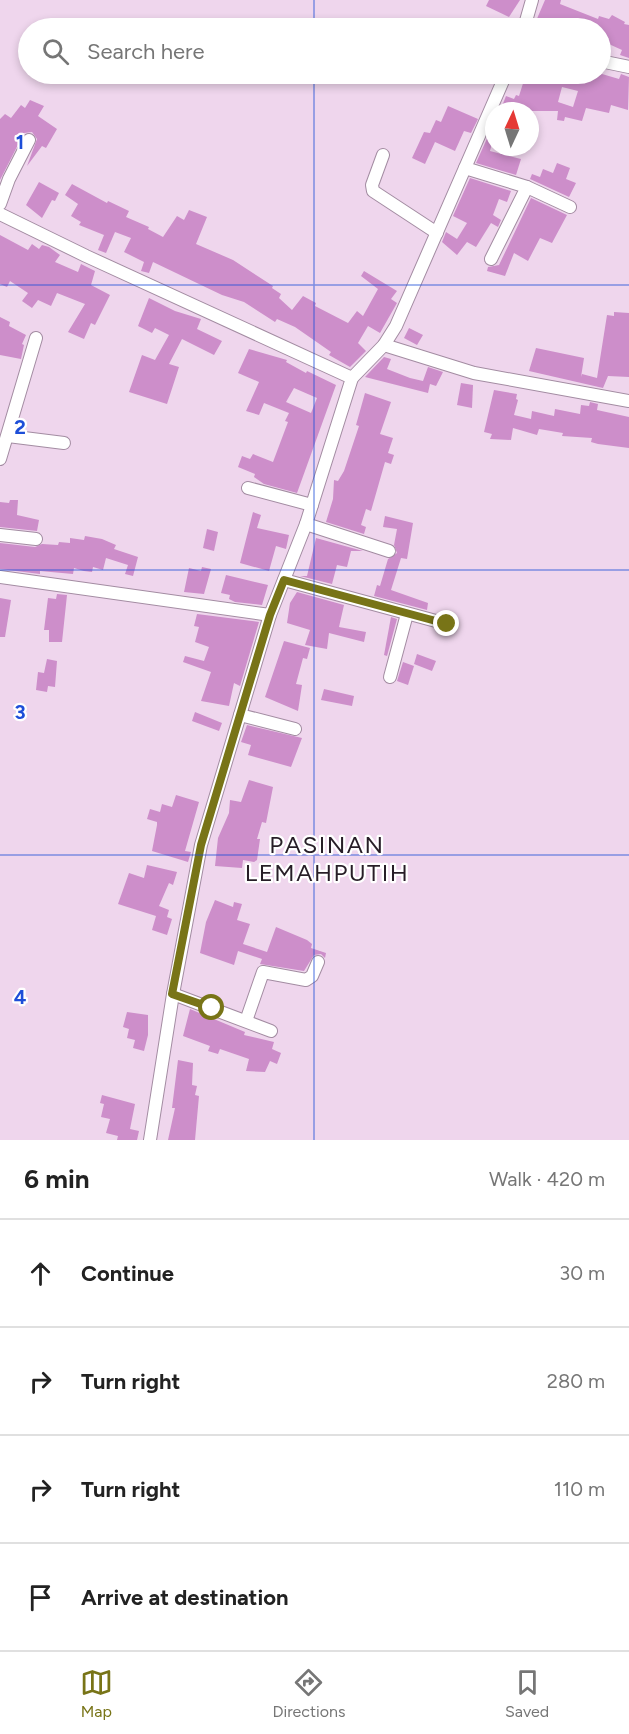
<!DOCTYPE html>
<html lang="en">
<head>
<meta charset="utf-8">
<style>
	body { margin:0; font-family:Figtree,sans-serif; background:#f6f6f6; color:#222 }
	.compass { position:absolute; left:485px; top:102px; width:54px; height:54px; border-radius:50%; background:#fff; box-shadow:0 3px 9px #0003; rotate:4deg }
	.stop { position:absolute; width:18px; height:18px; margin:-14px; border:4px solid #787417; border-radius:50%; background:#fff }
	.stop.end { background:#787417; border-color:#fff; box-shadow:0 2px 6px #0008 }
	.list { margin:0; padding:0; list-style:none }
	h2 { display:flex; justify-content:space-between; align-items:center; height:78px; margin:0; padding:0 24px; font-size:26px }
	h2 small { font-size:20px; font-weight:400; color:#767676 }
	.list li { display:grid; grid-template-columns:39px 1fr auto; gap:18px; align-items:center; box-sizing:border-box; height:108px; padding:0 24px; border-top:2px solid #e0e0e0 }
	.list b { display:block; font-size:22px; white-space:nowrap }
	.list em { font-size:20px; font-style:normal; color:#767676 }
	.icon { flex:none; width:33px; height:33px; fill:none; stroke:currentColor; stroke-width:2; stroke-linecap:round; stroke-linejoin:round }
	.map { position:relative; flex:none; width:629px; height:1140px; overflow:hidden }
	.search { position:absolute; background:#fff; box-shadow:0 3px 9px #0003; left:18px; right:18px; top:18px; height:66px; display:flex; align-items:center; gap:15px; box-sizing:border-box; padding:0 21px; border-radius:33px; color:#767676; font-size:22px }
	.sheet { height:510px; background:#fff }
	nav { display:flex; justify-content:space-around; align-items:center; box-sizing:border-box; height:84px; border-top:2px solid #e0e0e0; background:#fff; font-size:16px; color:#767676 }
	nav a { display:grid; justify-items:center; gap:3px }
	nav .on { color:#787417 }
	.map>svg:first-child { display:block }
	.building { fill:#cd8eca; fill-rule:evenodd }
	.lines { fill:none; stroke-linecap:round; stroke-linejoin:round }
	.minor-casing { stroke:#a38ca2; stroke-width:14 }
	.minor { stroke:#fff; stroke-width:12 }
	.route { stroke:#787417; stroke-width:8 }
	.grid { fill:none; stroke:#1d4ed8; stroke-width:1.5; stroke-opacity:0.55 }
	.labels { text-anchor:middle; stroke-width:4.5; stroke-linejoin:round; paint-order:stroke }
	.quarter-label { font-size:24px; letter-spacing:1.5px; fill:#271e27; stroke:#fff }
	.grid-label { font-size:20px; text-anchor:middle; font-weight:bold; fill:#1d4ed8; stroke:#fff; stroke-width:4.5; stroke-linejoin:round; paint-order:stroke }
</style>
</head>
<body>
<div class="map">
<svg width="629" height="1140" viewBox="0 0 629 1140">
	<rect width="100%" height="100%" fill="#efd6ed"/>
	<g class="building">
		<polygon points="489,0 520,0 509,17 486,6"/>
		<polygon points="545,0 561,0 560,4 598,19 599,16 609,19 612,15 625,22 624,24 629,25 629,58 620,55 622,50 600,40 600,28 533,28"/>
		<path d="M 526,74 L 602,74 L 619,79 L 621,74 L 629,77 L 628,110 L 611,105 L 609,113 L 586,108 L 582,121 L 565,117 L 564,121 L 557,120 L 558,111 L 500,111 L 506,96 L 514,99 L 516,95 L 519,96 ZM 562,87 L 578,91 L 573,107 L 558,102 Z"/>
		<polygon points="30,100 44,106 38,116 57,129 46,148 42,146 27,166 37,139 32,132 24,133 0,180 0,119 5,114 11,118 21,105 25,108"/>
		<polygon points="448,106 478,119 471,133 464,131 455,151 435,142 425,164 412,158 424,132 430,133 436,120 441,122"/>
		<polygon points="489,134 494,136 490,151 521,159 516,175 476,163"/>
		<polygon points="557,163 570,168 566,179 576,183 569,197 530,179 532,174 540,177 543,169 553,173"/>
		<polygon points="470,178 511,191 507,202 499,199 493,215 501,220 498,227 491,223 476,247 467,242 457,255 442,242 446,232 457,239 467,223 453,216"/>
		<polygon points="39,182 59,193 55,201 52,200 42,218 26,205"/>
		<polygon points="72,184 107,203 108,201 129,211 126,217 149,227 148,229 163,237 177,216 184,220 189,210 207,217 196,244 233,260 273,286 272,288 281,294 279,298 292,310 303,296 316,303 315,306 348,323 357,311 363,316 378,289 361,276 364,271 397,291 391,299 397,303 380,333 368,326 358,343 366,351 350,367 329,355 331,352 295,327 277,319 275,322 244,302 222,295 153,262 149,273 141,271 144,262 124,252 131,238 115,232 106,253 98,250 104,235 79,225 81,222 71,216 78,204 65,195"/>
		<polygon points="531,198 567,215 552,243 540,238 528,261 514,253 505,276 487,271 488,267 499,265"/>
		<polygon points="0,235 28,250 32,244 39,249 42,245 49,247 60,255 55,262 78,272 81,264 95,271 91,285 110,295 95,325 91,323 84,339 68,332 85,304 57,293 51,306 38,300 32,308 22,301 28,293 10,281 7,287 0,284"/>
		<polygon points="149,298 175,311 201,319 197,329 222,341 214,355 182,339 169,364 179,367 167,404 129,392 142,355 155,360 169,335 155,328 152,333 138,326"/>
		<polygon points="614,312 629,313 629,377 608,376 603,388 529,371 536,348 584,358 581,377 582,374 597,378 607,315 614,316"/>
		<polygon points="0,317 10,322 9,326 26,335 22,344 24,345 21,359 0,355"/>
		<polygon points="409,328 423,335 417,345 404,338"/>
		<path d="M 249,349 L 287,360 L 286,362 L 306,373 L 307,371 L 336,385 L 297,493 L 264,484 L 254,477 L 255,474 L 238,467 L 242,456 L 250,459 L 253,454 L 273,462 L 288,422 L 285,421 L 289,413 L 264,403 L 259,415 L 246,411 L 259,382 L 238,373 ZM 294,388 L 317,398 L 311,413 L 286,402 Z"/>
		<polygon points="384,357 391,359 387,369 410,378 423,381 428,367 443,372 436,386 430,384 428,393 365,377"/>
		<polygon points="461,383 473,385 472,408 457,405"/>
		<polygon points="494,390 517,394 516,399 518,400 514,415 531,419 532,411 554,416 555,409 580,414 581,405 589,406 590,402 598,404 597,410 629,417 629,448 598,444 591,442 592,438 562,436 563,433 539,429 537,435 513,428 511,440 490,439 492,434 484,432"/>
		<polygon points="365,393 391,402 380,434 393,438 388,453 394,455 391,464 385,462 371,511 366,509 361,525 366,527 364,534 326,522 333,499 334,480 338,481 344,471 359,426 356,425"/>
		<polygon points="10,500 18,500 17,515 39,520 37,531 0,527 0,502 9,503"/>
		<polygon points="253,512 261,515 257,528 289,535 286,549 276,546 269,571 240,563"/>
		<polygon points="385,516 413,523 407,559 401,558 391,590 428,603 427,610 374,596 377,585 380,586 388,559 397,553 394,545 397,529 383,527"/>
		<polygon points="207,529 218,532 214,551 203,548"/>
		<polygon points="85,536 102,539 116,545 114,549 138,557 133,576 125,574 128,565 106,558 103,570 93,567 92,572 84,571 74,568 73,574 40,571 40,574 0,569 0,543 35,547 42,544 58,545 59,542 70,543 70,538 84,540"/>
		<polygon points="316,538 363,551 351,551 347,567 337,565 332,584 300,576 307,576"/>
		<polygon points="202,567 211,569 204,594 184,592 189,568 201,571"/>
		<polygon points="226,575 268,585 262,605 235,602 229,599 230,595 221,593"/>
		<polygon points="297,592 344,605 339,627 366,632 364,642 329,633 327,649 305,645 310,630 287,623 290,603"/>
		<polygon points="57,594 67,595 62,642 49,642 49,630 44,630 48,598 56,599"/>
		<polygon points="0,598 11,600 5,637 0,637"/>
		<polygon points="197,614 259,622 240,686 234,683 229,706 201,701 211,672 183,662 185,656 204,661 209,647 195,642 199,627 194,626"/>
		<polygon points="391,617 397,619 387,656 384,655"/>
		<polygon points="284,641 310,648 307,659 303,658 296,684 302,685 298,711 265,697"/>
		<polygon points="417,654 436,661 432,671 414,664"/>
		<polygon points="47,659 57,661 55,687 48,686 47,692 36,690 38,672 44,673"/>
		<polygon points="403,662 414,666 408,685 397,681"/>
		<polygon points="324,689 354,696 352,706 321,700"/>
		<polygon points="195,712 222,723 219,731 192,721"/>
		<polygon points="247,725 302,738 291,767 248,755 251,745 241,742"/>
		<polygon points="249,780 273,787 266,823 262,822 257,839 260,839 257,860 254,862 243,860 242,868 215,866 218,838 229,813 230,800 241,802"/>
		<polygon points="176,795 199,802 185,851 191,852 188,862 152,851 157,825 157,822 147,819 150,809 160,812 162,804 172,807"/>
		<polygon points="147,865 177,872 173,885 169,883 159,906 169,910 167,917 172,919 167,935 152,930 156,916 118,904 129,873 144,878"/>
		<polygon points="215,900 233,907 234,902 242,904 237,920 250,924 243,944 267,952 276,927 307,940 312,944 311,948 326,953 325,958 321,954 314,955 304,971 260,964 262,959 238,951 234,965 200,953 206,922"/>
		<polygon points="190,1009 245,1032 244,1035 274,1042 272,1049 281,1053 277,1064 270,1061 265,1072 246,1071 249,1059 220,1049 218,1054 208,1051 210,1046 183,1036"/>
		<polygon points="127,1012 148,1015 148,1035 144,1051 133,1048 135,1040 127,1038 129,1029 123,1027"/>
		<polygon points="178,1060 193,1063 192,1085 197,1086 195,1095 199,1096 195,1140 168,1140 175,1108 172,1108"/>
		<polygon points="102,1095 135,1104 130,1129 139,1131 137,1140 117,1140 118,1136 106,1133 110,1119 101,1117 104,1104 100,1103"/>
	</g>
	<g class="lines">
		<g class="minor-casing">
			<g id="minor">
				<polyline points="524,28 532,0"/>
				<polyline points="600,61 629,67"/>
				<polyline points="383,155 372,185 373,191 437,233"/>
				<polyline points="465,168 527,187 570,207"/>
				<polyline points="0,204 9,179 29,140"/>
				<polyline points="0,214 86,256 352,378 306,524 270,615 201,845 173,994 150,1140"/>
				<polyline points="491,259 527,187"/>
				<polyline points="384,345 474,373 629,401"/>
				<polyline points="352,378 384,345 396,326 506,74"/>
				<polyline points="8,436 64,443"/>
				<polyline points="0,459 36,338"/>
				<polyline points="248,488 312,505"/>
				<polyline points="306,524 389,551"/>
				<polyline points="0,535 36,539"/>
				<polyline points="0,577 270,615"/>
				<polyline points="284,580 447,624"/>
				<polyline points="390,677 407,614"/>
				<polyline points="240,715 295,729"/>
				<polyline points="173,994 271,1031"/>
				<polyline points="246,1021 263,972 306,980 312,976 318,962"/>
			</g>
		</g>
		<use href="#minor" class="minor"/>
	</g>
	<g class="lines">
		<polyline class="route" points="212,1008 172,994 201,845 270,615 284,580 447,624"/>
	</g>
	<path class="grid" d="M 314,0 L 314,28M 314,74 L 314,1140M 0,285 L 629,285M 0,570 L 629,570M 0,855 L 629,855"/>
	<g class="labels">
		<g class="quarter-label">
			<text x="327" y="853">PASINAN<tspan x="327" dy="28">LEMAHPUTIH</tspan></text>
		</g>
	</g>
	<g class="grid-label">
		<text x="20" y="149">1</text>
		<text x="20" y="434">2</text>
		<text x="20" y="719">3</text>
		<text x="20" y="1004">4</text>
	</g>
</svg>
<svg class="compass" viewBox="-18 -18 36 36"><path d="M0-13l5 13h-10z" fill="#e53935"/><path d="M0 13l5-13h-10z" fill="#767676"/></svg>
<div class="stop" style="left:212px;top:1008px"></div>
<div class="stop end" style="left:447px;top:624px"></div>
<div class="search"><svg class="icon" aria-label="search" viewBox="0 0 24 24"><circle cx="10" cy="10" r="6"/><path d="M15 15l6 6"/></svg>Search here</div>
</div>
<section class="sheet">
<h2>6 min<small>Walk · 420 m</small></h2>
<ul class="list">
<li><svg class="icon" aria-label="ahead" viewBox="0 0 24 24"><path d="M12 20V5M6 11l6-6 6 6"/></svg><div><b>Continue</b></div><em>30 m</em></li>
<li><svg class="icon" aria-label="right" viewBox="0 0 24 24"><path d="M7 20v-9h11M14 6l5 5-5 5"/></svg><div><b>Turn right</b></div><em>280 m</em></li>
<li><svg class="icon" aria-label="right" viewBox="0 0 24 24"><path d="M7 20v-9h11M14 6l5 5-5 5"/></svg><div><b>Turn right</b></div><em>110 m</em></li>
<li><svg class="icon" aria-label="arrive" viewBox="0 0 24 24"><path d="M6 21V4h12l-3 4 3 4H6"/></svg><div><b>Arrive at destination</b></div></li>
</ul>
</section>
<nav>
<a class="on"><svg class="icon" aria-label="map" viewBox="0 0 24 24"><path d="M3 6l6-2 6 2 6-2v14l-6 2-6-2-6 2zM9 4v14M15 6v14"/></svg>Map</a>
<a><svg class="icon" aria-label="directions" viewBox="0 0 24 24"><path d="M12 3l9 9-9 9-9-9zM9 14v-3h6M13 9l2 2-2 2"/></svg>Directions</a>
<a><svg class="icon" aria-label="saved" viewBox="0 0 24 24"><path d="M7 4h10v16l-5-4-5 4z"/></svg>Saved</a>
</nav>
</body>
</html>
